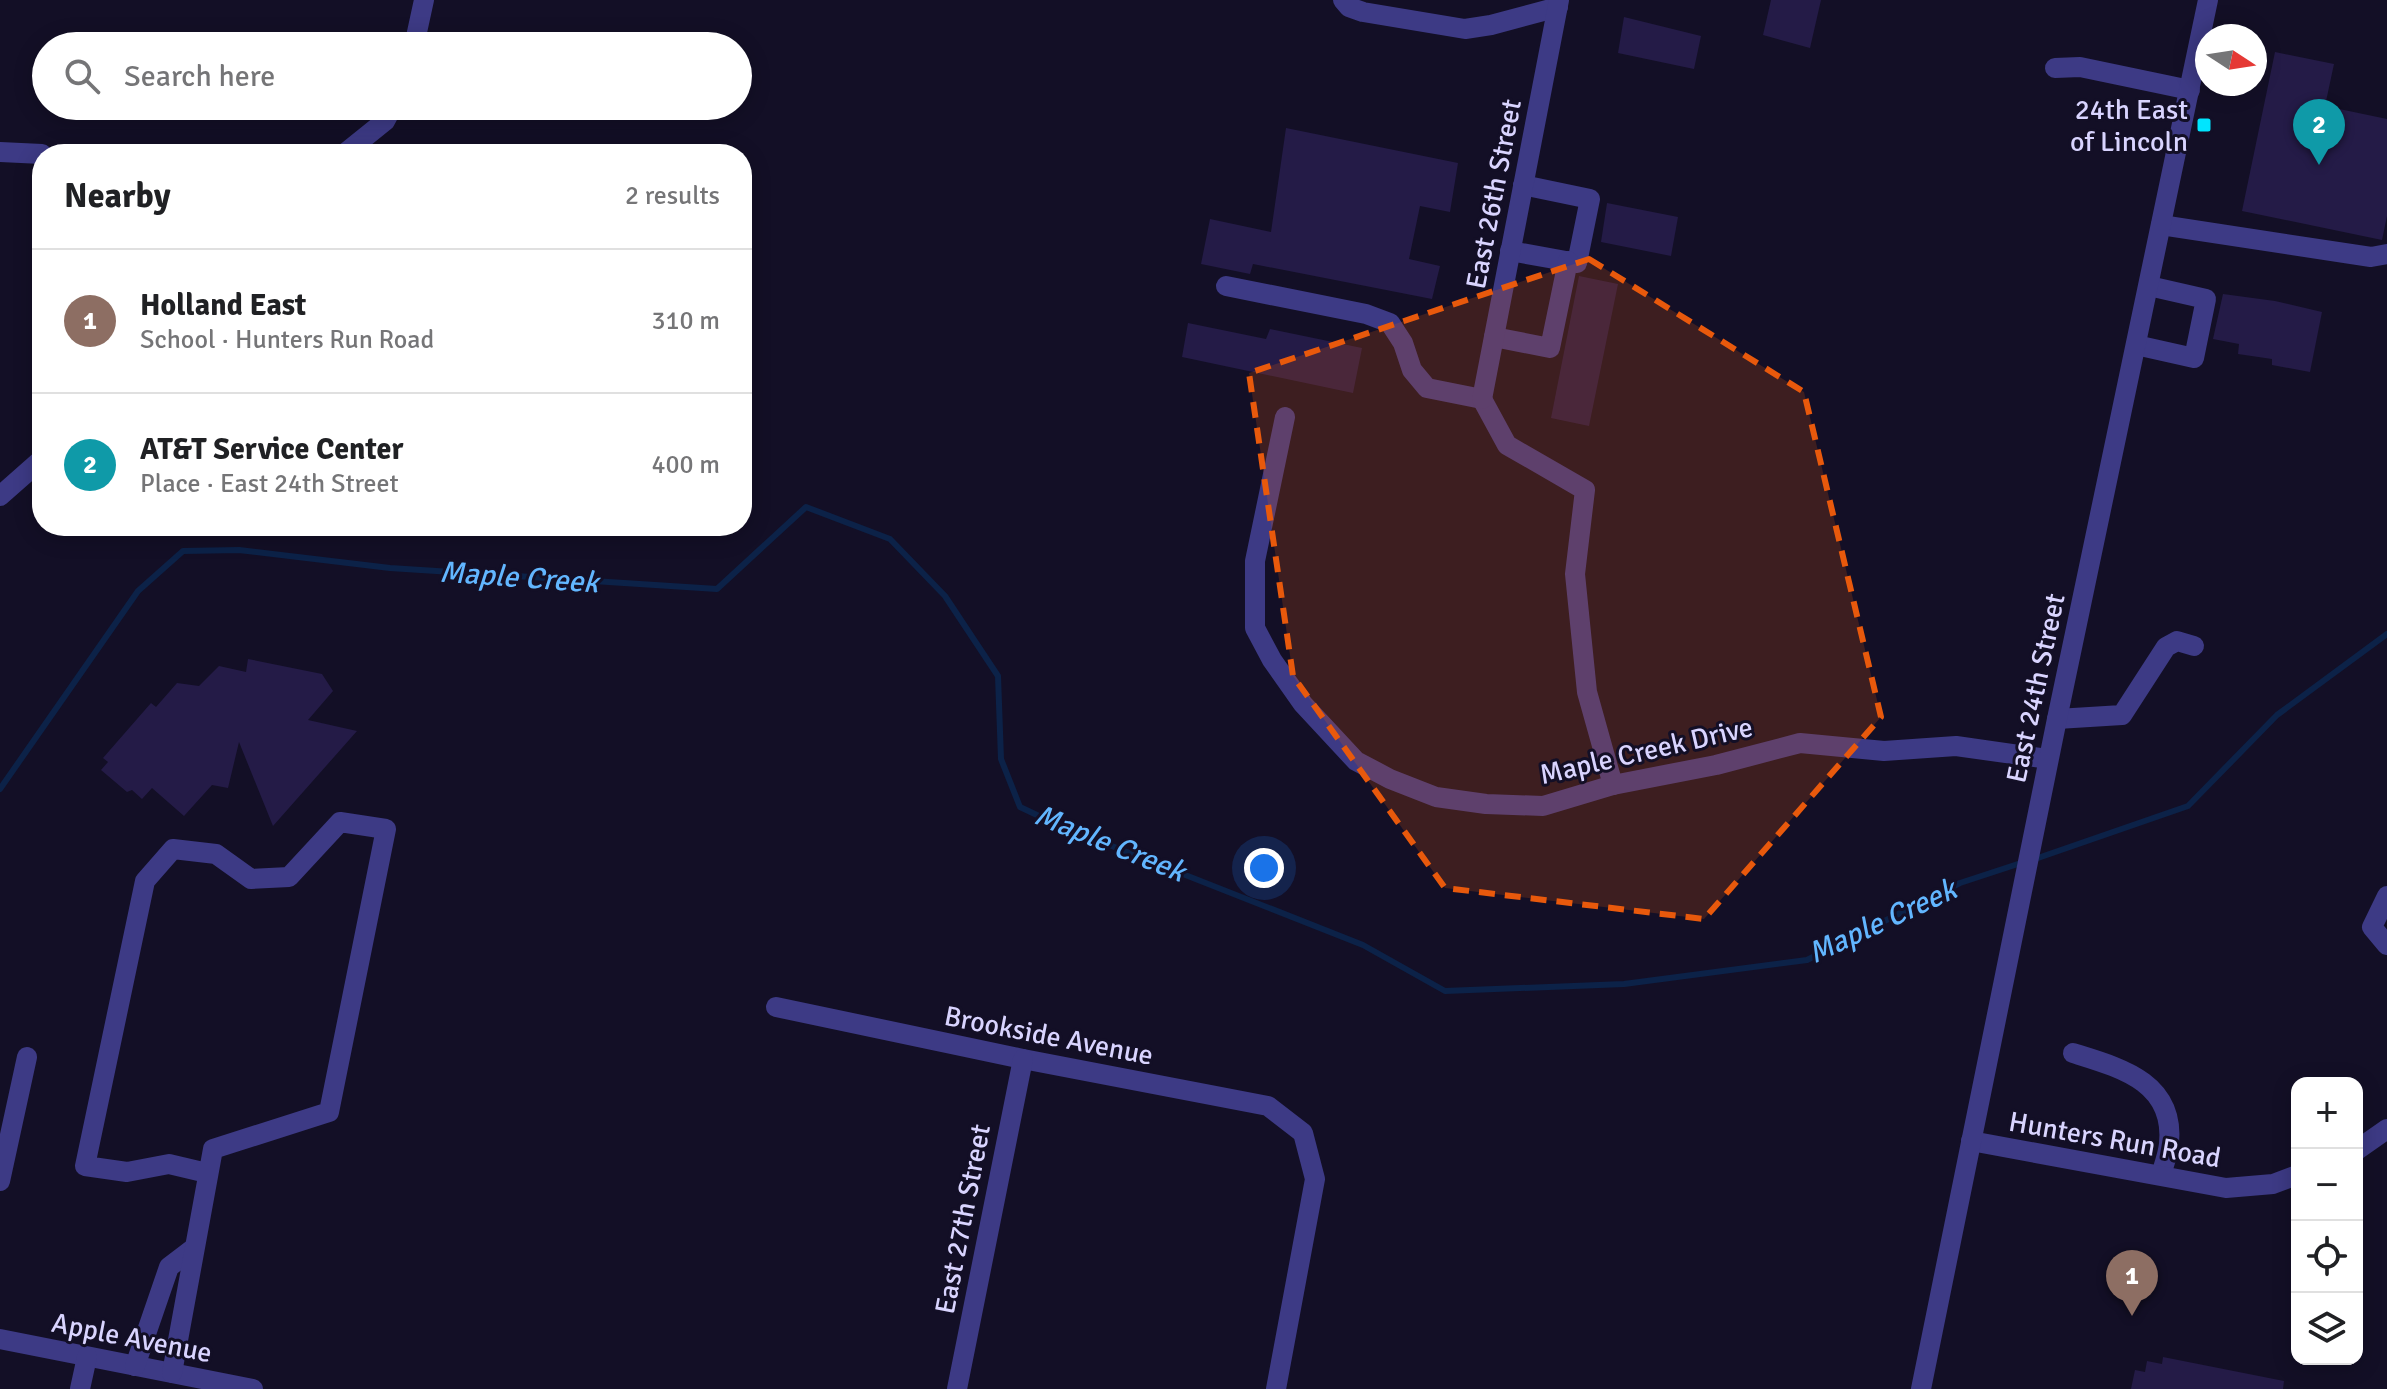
<!DOCTYPE html>
<html lang="en">
<head>
<meta charset="utf-8">
<style>
	body { margin:0; font-family:Signika,sans-serif; background:#f2f2f2; color:#202124 }
	.controls { position:absolute; right:24px; bottom:24px; display:grid; overflow:hidden; border-radius:16px; box-shadow:0 4px 20px #0003 }
	.controls button { width:72px; height:72px; display:grid; place-items:center; padding:0; border:0; border-bottom:2px solid #e0e0e0; background:#fff; color:#202124; font:40px sans-serif }
	.compass { position:absolute; left:2195px; top:24px; width:72px; height:72px; border-radius:50%; background:#fff; box-shadow:0 4px 20px #0003; rotate:102deg }
	.you { position:absolute; left:1264px; top:868px; width:28px; height:28px; margin:-20px; border:6px solid #fff; border-radius:50%; background:#1a73e8; box-shadow:0 0 0 12px #1a73e833 }
	.badge { display:grid; place-items:center; width:52px; height:52px; border-radius:50%; background:#127987; color:#fff; font-size:26px; font-weight:700 }
	.pin { position:absolute; translate:-50% -66px; filter:drop-shadow(0 2px 4px #0008) }
	.pin::after { content:''; position:absolute; top:42px; width:28px; height:24px; background:inherit; clip-path:polygon(0 0,100% 0,50% 100%) }
	.list { margin:0; padding:0; list-style:none }
	h2 { display:flex; justify-content:space-between; align-items:center; height:104px; margin:0; padding:0 32px; font-size:34px }
	h2 small { font-size:26px; font-weight:400; color:#757577 }
	.list li { display:grid; grid-template-columns:52px 1fr auto; gap:24px; align-items:center; box-sizing:border-box; height:144px; padding:0 32px; border-top:2px solid #e0e0e0 }
	.list b { display:block; font-size:30px; white-space:nowrap }
	.list p { margin:0; font-size:26px; white-space:nowrap; color:#757577 }
	.list em { font-size:26px; font-style:normal; color:#757577 }
	.icon { flex:none; width:44px; height:44px; fill:none; stroke:currentColor; stroke-width:2; stroke-linecap:round; stroke-linejoin:round }
	.map { position:relative; flex:none; width:2387px; height:1389px; overflow:hidden }
	.search { position:absolute; background:#fff; box-shadow:0 4px 20px #0003; left:32px; top:32px; width:720px; height:88px; display:flex; align-items:center; gap:20px; box-sizing:border-box; padding:0 28px; border-radius:44px; color:#757577; font-size:30px }
	.panel { position:absolute; background:#fff; box-shadow:0 4px 20px #0003; left:32px; top:144px; width:720px; height:392px; border-radius:32px }
	.map>svg:first-child { display:block }
	.lines { fill:none; stroke-linecap:round; stroke-linejoin:round }
	.stream { stroke:#0c2248; stroke-width:6 }
	.building { fill:#241b47 }
	.minor { stroke:#3d3a85; stroke-width:20 }
	.marked { fill:#e8590c; fill-opacity:0.2; stroke:#e8590c; stroke-width:6; stroke-dasharray:16 10; stroke-linejoin:round }
	.poi-dot { fill:#00e5ff; stroke:#130f26; stroke-width:3 }
	.labels { text-anchor:middle; stroke-width:6; stroke-linejoin:round; paint-order:stroke }
	.poi-label { font-size:28px; fill:#d9d4ff; stroke:#130f26; text-anchor:end }
	.street-label { font-size:28px; fill:#d9d4ff; stroke:#130f26 }
	.water-label { font-size:30px; font-style:italic; fill:#62b6ff; stroke:#130f26 }
</style>
</head>
<body>
<div class="map">
<svg width="2387" height="1389" viewBox="0 0 2387 1389">
	<rect width="100%" height="100%" fill="#130f26"/>
	<g class="lines">
		<g class="stream">
			<polyline points="0,789 138,591 183,551 239,550 390,568 717,589 806,507 890,539 945,596 998,676 1001,759 1020,807 1056,824 1363,945 1445,991 1624,984 1807,960 1960,883 2024,862"/>
			<polyline points="2035,859 2188,806 2277,715 2387,634"/>
		</g>
	</g>
	<g class="building">
		<polygon points="1771,0 1821,0 1810,48 1763,35"/>
		<polygon points="1624,17 1701,36 1694,69 1618,53"/>
		<polygon points="2275,52 2334,64 2325,106 2387,119 2387,216 2382,240 2242,211"/>
		<polygon points="1286,128 1458,163 1450,212 1420,206 1409,259 1440,266 1432,299 1253,264 1250,274 1201,264 1210,219 1271,232"/>
		<polygon points="1607,203 1678,217 1671,256 1601,242"/>
		<polygon points="1579,276 1618,284 1589,426 1551,418"/>
		<polygon points="2223,294 2275,301 2322,312 2310,372 2272,365 2272,359 2238,354 2239,344 2213,339"/>
		<polygon points="1188,323 1266,339 1270,329 1362,348 1353,393 1182,357"/>
		<polygon points="248,659 322,674 333,691 308,720 357,731 273,826 239,742 228,788 212,785 184,816 152,788 142,799 132,790 127,792 101,770 108,762 103,758 151,703 156,707 177,683 199,686 219,666 246,672"/>
		<polygon points="2163,1357 2284,1381 2283,1389 2131,1389 2135,1370 2145,1372 2147,1361 2162,1364"/>
	</g>
	<g class="lines">
		<g class="minor">
			<polyline points="1343,0 1349,7 1363,12 1465,29 1491,25 1558,7"/>
			<polyline points="414,46 424,0"/>
			<polyline points="2055,68 2080,67 2190,90"/>
			<polyline points="0,152 42,154"/>
			<polyline points="344,154 385,121 393,106"/>
			<polyline points="2161,225 2371,257 2387,254"/>
			<polyline points="1510,251 1577,263 1590,199 1523,185"/>
			<polyline points="1226,286 1366,314 1390,323 1403,343 1412,370 1427,388 1482,399"/>
			<polyline points="1494,337 1550,348 1568,261"/>
			<polyline points="2136,345 2194,358 2206,299 2149,286"/>
			<polyline points="1482,399 1507,445 1585,490 1575,574 1587,692 1613,785"/>
			<polyline points="1482,399 1559,0"/>
			<polyline points="1285,417 1255,561 1255,628 1272,660 1303,704 1356,761 1390,779 1436,797 1486,804 1543,806 1613,785 1716,765 1800,743 1884,751 1956,746 2048,759"/>
			<polyline points="0,496 42,459"/>
			<polyline points="2057,719 2122,715 2166,647 2177,641 2194,646"/>
			<polyline points="2387,896 2372,927 2387,945"/>
			<polyline points="776,1007 1023,1059 1268,1106 1303,1133 1315,1179 1276,1389"/>
			<path d="M 2073,1053 C 2121,1068 2175,1082 2169,1144 C 2168,1154 2164,1165 2161,1175"/>
			<polyline points="1971,1141 2226,1188 2273,1184 2297,1175"/>
			<polyline points="2357,1150 2387,1129"/>
			<polyline points="0,1181 27,1057"/>
			<polyline points="0,1339 253,1389"/>
			<polyline points="135,1366 169,1267 194,1248"/>
			<polyline points="172,1373 213,1149 329,1112 386,829 340,822 289,877 251,879 216,854 173,849 145,881 85,1166 127,1172 169,1164 207,1173"/>
			<polyline points="80,1389 87,1357"/>
			<polyline points="957,1389 1023,1059"/>
			<polyline points="1921,1389 2057,719 2208,0"/>
		</g>
	</g>
	<path class="marked" d="M 1589,259 L 1804,392 L 1881,717 L 1704,919 L 1445,888 L 1293,676 L 1249,373 Z"/>
	<rect class="poi-dot" x="2196" y="117" width="16" height="16" rx="4"/>
	<g class="labels">
		<g class="poi-label">
			<text x="2188" y="119">24th East<tspan x="2188" dy="32">of Lincoln</tspan></text>
		</g>
		<g class="street-label">
			<text transform="translate(1493 194) rotate(-79)" y="10">East 26th Street</text>
			<text transform="translate(2035 688) rotate(-78)" y="10">East 24th Street</text>
			<text transform="translate(1646 750) rotate(-13)" y="10">Maple Creek Drive</text>
			<text transform="translate(1049 1035) rotate(11)" y="10">Brookside Avenue</text>
			<text transform="translate(2115 1139) rotate(10)" y="10">Hunters Run Road</text>
			<text transform="translate(962 1219) rotate(-79)" y="10">East 27th Street</text>
			<text transform="translate(132 1337) rotate(11)" y="10">Apple Avenue</text>
		</g>
		<g class="water-label">
			<text transform="translate(519 577) rotate(4)" y="10">Maple Creek</text>
			<text transform="translate(1110 843) rotate(22)" y="10">Maple Creek</text>
			<text transform="translate(1882 921) rotate(-25)" y="10">Maple Creek</text>
		</g>
	</g>
</svg>
<div class="controls">
<button>+</button>
<button>−</button>
<button><svg class="icon" aria-label="locate" viewBox="0 0 24 24"><circle cx="12" cy="12" r="6"/><path d="M12 2v4M12 18v4M2 12h4M18 12h4"/></svg></button>
<button><svg class="icon" aria-label="layers" viewBox="0 0 24 24"><path d="M12 4l9 5-9 5-9-5zM3 14l9 5 9-5"/></svg></button>
</div>
<svg class="compass" viewBox="-18 -18 36 36"><path d="M0-13l5 13h-10z" fill="#e53935"/><path d="M0 13l5-13h-10z" fill="#757577"/></svg>
<div class="you"></div>
<div class="pin badge" style="left:2132px;top:1316px;background:#8d6e63">1</div>
<div class="pin badge" style="left:2319px;top:165px;background:#0f9aa8">2</div>
<div class="search"><svg class="icon" aria-label="search" viewBox="0 0 24 24"><circle cx="10" cy="10" r="6"/><path d="M15 15l6 6"/></svg>Search here</div>
<section class="panel">
<h2>Nearby<small>2 results</small></h2>
<ul class="list">
<li><span class="badge" style="background:#8d6e63">1</span><div><b>Holland East</b><p>School · Hunters Run Road</p></div><em>310 m</em></li>
<li><span class="badge" style="background:#0f9aa8">2</span><div><b>AT&amp;T Service Center</b><p>Place · East 24th Street</p></div><em>400 m</em></li>
</ul>
</section>
</div>
</body>
</html>
